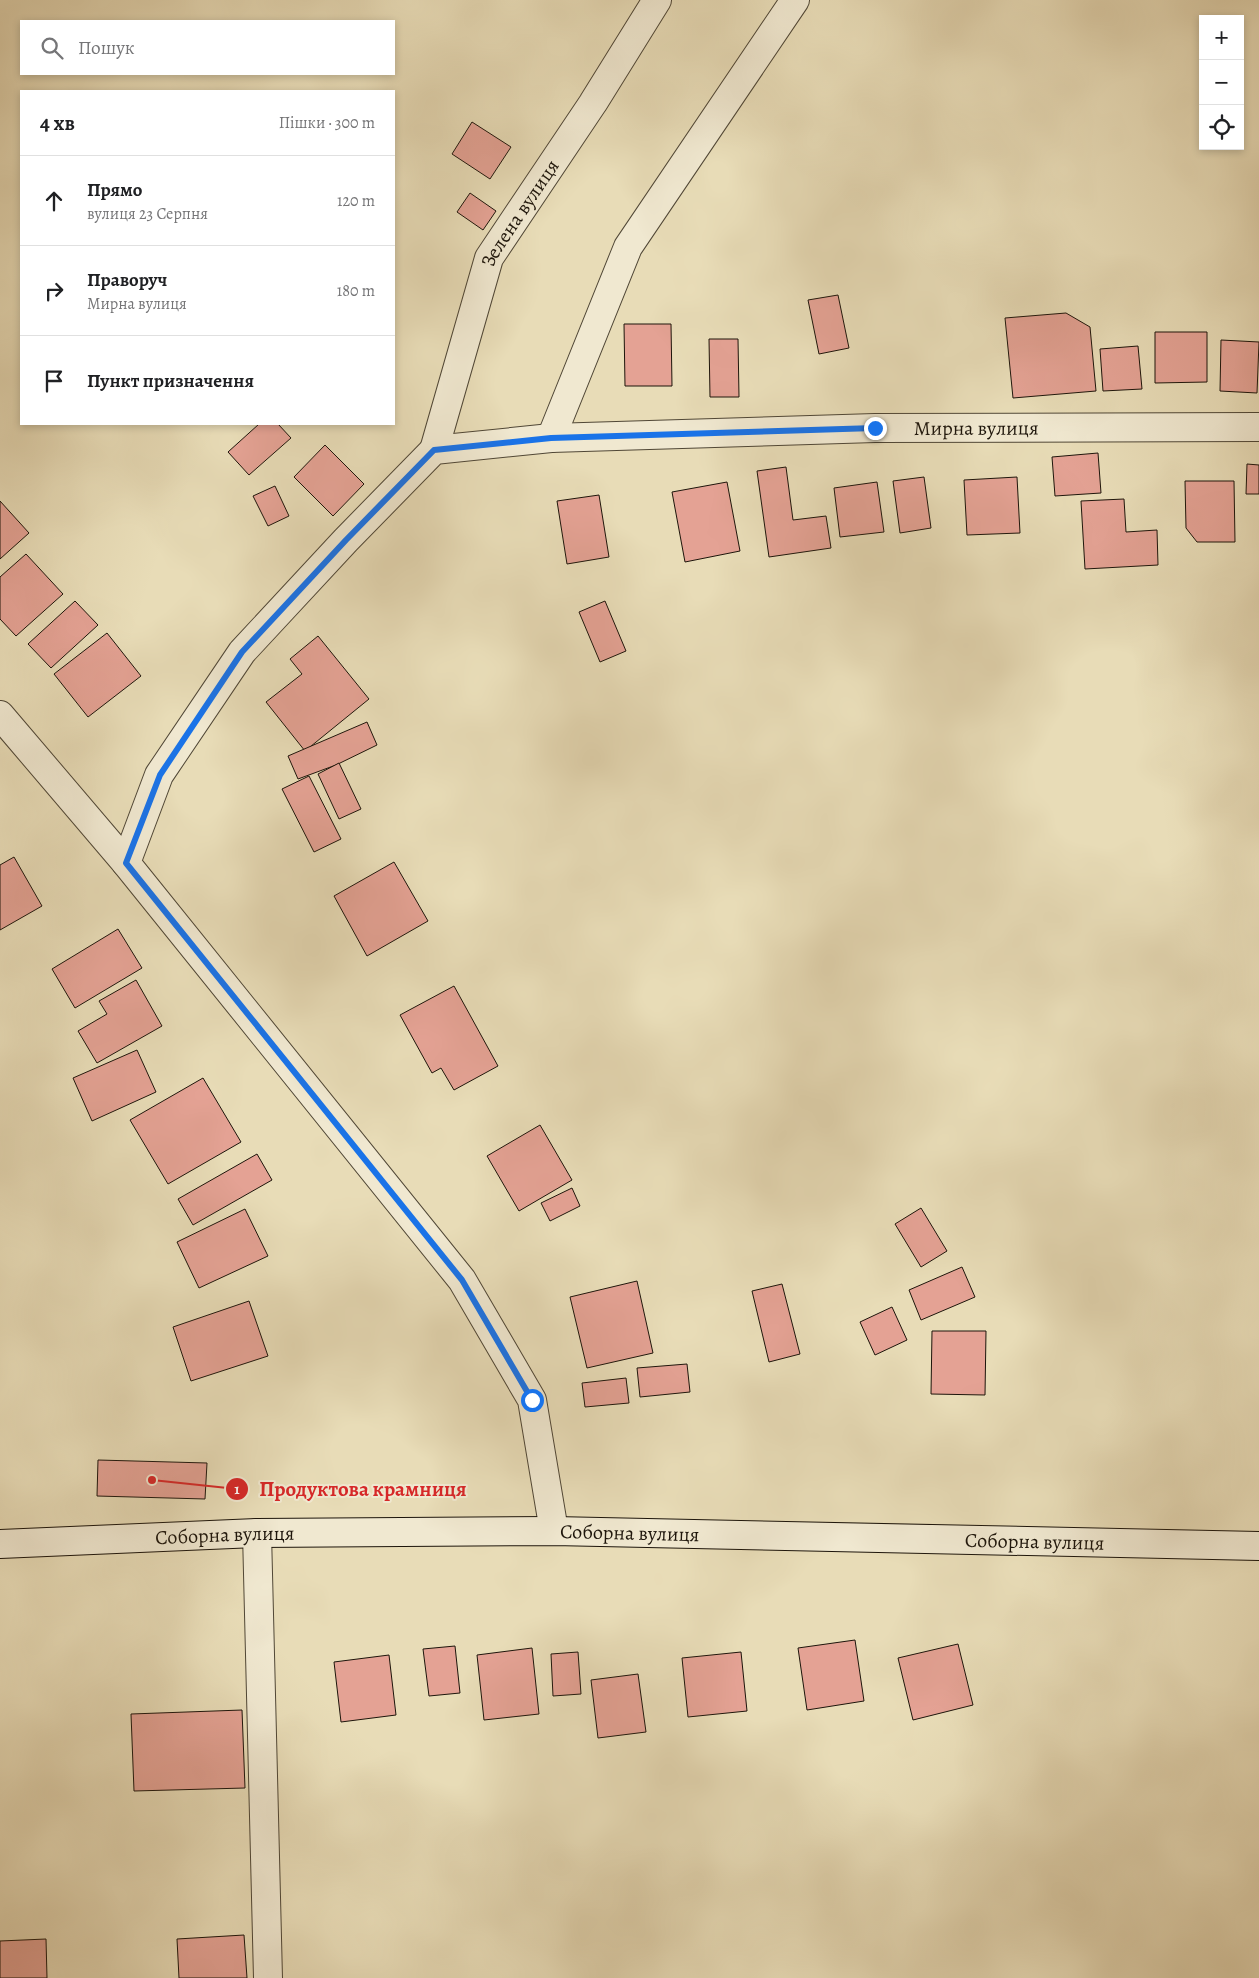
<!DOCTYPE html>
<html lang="uk">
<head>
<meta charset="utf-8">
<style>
	body { margin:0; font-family:Alegreya,serif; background:#f2f2f2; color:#202124 }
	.controls { position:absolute; right:15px; top:15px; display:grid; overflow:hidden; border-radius:0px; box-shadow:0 2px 8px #0003 }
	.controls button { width:45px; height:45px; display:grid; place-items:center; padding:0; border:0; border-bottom:1px solid #e0e0e0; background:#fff; color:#202124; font:25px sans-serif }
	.stop { position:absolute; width:15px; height:15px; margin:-11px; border:4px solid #1a73e8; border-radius:50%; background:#fff }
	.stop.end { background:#1a73e8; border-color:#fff; box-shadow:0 1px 5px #0008 }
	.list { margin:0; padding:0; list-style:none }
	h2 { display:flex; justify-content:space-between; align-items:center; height:65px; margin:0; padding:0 20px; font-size:21px }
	h2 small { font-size:16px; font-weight:400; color:#757577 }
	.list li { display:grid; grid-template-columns:32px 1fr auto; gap:15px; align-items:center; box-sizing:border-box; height:90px; padding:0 20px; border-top:1px solid #e0e0e0 }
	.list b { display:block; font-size:19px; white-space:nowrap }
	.list p { margin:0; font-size:16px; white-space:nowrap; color:#757577 }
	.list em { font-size:16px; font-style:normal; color:#757577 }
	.icon { flex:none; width:28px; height:28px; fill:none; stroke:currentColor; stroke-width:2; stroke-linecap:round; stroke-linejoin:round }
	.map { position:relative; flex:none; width:1259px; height:1978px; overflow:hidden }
	.search { position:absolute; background:#fff; box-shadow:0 2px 8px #0003; left:20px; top:20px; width:375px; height:55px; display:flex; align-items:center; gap:12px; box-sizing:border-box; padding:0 18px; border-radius:0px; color:#757577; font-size:19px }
	.panel { position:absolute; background:#fff; box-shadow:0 2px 8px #0003; left:20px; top:90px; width:375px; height:335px; border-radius:0px }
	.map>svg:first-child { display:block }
	.building { fill:#e4a294; stroke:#1d150b }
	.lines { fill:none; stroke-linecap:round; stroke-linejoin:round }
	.street-casing { stroke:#504736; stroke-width:30 }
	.secondary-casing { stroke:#1d150b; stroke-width:30 }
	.street { stroke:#f0e8d0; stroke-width:28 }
	.secondary { stroke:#f0e8d0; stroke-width:28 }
	.route { stroke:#1a73e8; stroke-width:6 }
	.labels { text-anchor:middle; stroke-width:4; stroke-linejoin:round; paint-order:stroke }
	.street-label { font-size:20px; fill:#1d150b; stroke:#f0e8d0 }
	.leader { fill:none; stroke:#d62828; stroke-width:2 }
	.callout-dot { fill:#d62828; stroke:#f0e8d0; stroke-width:2 }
	.mark-label { font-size:15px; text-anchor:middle; font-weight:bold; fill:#fff }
	.callout-label { font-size:21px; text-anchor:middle; font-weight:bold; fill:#d62828; stroke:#f0e8d0; stroke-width:4; stroke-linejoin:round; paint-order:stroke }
</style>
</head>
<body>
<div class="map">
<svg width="1259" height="1978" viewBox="0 0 1259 1978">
	<rect width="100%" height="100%" fill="#e8dcb7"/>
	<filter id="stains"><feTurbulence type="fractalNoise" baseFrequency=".004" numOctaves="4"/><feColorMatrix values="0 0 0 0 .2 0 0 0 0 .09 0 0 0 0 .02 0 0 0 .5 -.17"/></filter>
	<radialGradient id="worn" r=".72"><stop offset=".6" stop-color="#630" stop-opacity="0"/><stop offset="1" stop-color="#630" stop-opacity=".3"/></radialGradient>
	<g class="building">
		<polygon points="472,122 511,147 490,179 452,154"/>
		<polygon points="470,193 496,211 483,230 457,212"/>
		<polygon points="838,295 849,348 819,354 808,300"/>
		<polygon points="1066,313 1090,327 1096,391 1013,398 1005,318"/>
		<polygon points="624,324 671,324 672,386 625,386"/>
		<polygon points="1155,332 1207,332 1207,382 1155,383"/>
		<polygon points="709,339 738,339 739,397 710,397"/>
		<polygon points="1221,340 1259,342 1257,393 1220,391"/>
		<polygon points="1138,346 1142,389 1103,391 1100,349"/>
		<polygon points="259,424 278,424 291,438 249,475 228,452"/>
		<polygon points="325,445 364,484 333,516 294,477"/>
		<polygon points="1098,453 1101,493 1055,496 1052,457"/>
		<polygon points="1247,464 1259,465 1259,494 1246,494"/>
		<polygon points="786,467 793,520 826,516 831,548 769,557 757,471"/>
		<polygon points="924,477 931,528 900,533 893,481"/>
		<polygon points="1017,477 1020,533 967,535 964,480"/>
		<polygon points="1185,481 1234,481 1235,542 1197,542 1186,528"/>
		<polygon points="727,482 740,551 685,562 672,492"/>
		<polygon points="877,482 884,532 840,537 834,488"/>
		<polygon points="275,486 289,516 268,526 253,496"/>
		<polygon points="599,495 609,557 567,564 557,501"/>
		<polygon points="1124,499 1126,532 1157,530 1158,565 1085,569 1081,501"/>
		<polygon points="0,501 29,533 0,559"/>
		<polygon points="26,554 63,594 16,636 0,619 0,577"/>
		<polygon points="75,601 98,625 51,668 28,644"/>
		<polygon points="605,601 626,651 600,662 579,612"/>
		<polygon points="107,633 141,676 88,717 54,674"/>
		<polygon points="318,636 369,699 305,751 266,702 302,674 290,659"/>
		<polygon points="367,722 377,745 336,765 298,779 288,756"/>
		<polygon points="339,763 361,809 339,819 318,774"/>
		<polygon points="309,776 341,839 314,852 282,789"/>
		<polygon points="14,857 42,906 0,930 0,865"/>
		<polygon points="394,862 428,921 367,956 334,896"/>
		<polygon points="118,929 142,968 75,1008 52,969"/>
		<polygon points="136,980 162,1026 97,1063 78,1031 107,1014 99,1001"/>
		<polygon points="454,986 498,1066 454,1090 441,1068 432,1073 400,1015"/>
		<polygon points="137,1050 156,1092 92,1121 73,1078"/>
		<polygon points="203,1078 241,1142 168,1184 130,1120"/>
		<polygon points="540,1125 572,1180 519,1211 487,1156"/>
		<polygon points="257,1154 272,1180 193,1225 178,1199"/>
		<polygon points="572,1188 580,1206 550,1221 541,1203"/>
		<polygon points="921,1208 947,1251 921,1267 895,1224"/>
		<polygon points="245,1209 268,1256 199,1288 177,1242"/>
		<polygon points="962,1267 975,1297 921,1320 909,1290"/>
		<polygon points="637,1281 653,1353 587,1368 570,1297"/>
		<polygon points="782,1284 800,1354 769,1362 752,1291"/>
		<polygon points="249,1301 268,1356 191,1381 173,1327"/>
		<polygon points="892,1307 907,1340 875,1355 860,1322"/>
		<polygon points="932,1331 986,1331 985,1395 931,1394"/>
		<polygon points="687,1364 690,1392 640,1397 637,1368"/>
		<polygon points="626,1378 629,1403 585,1407 582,1383"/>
		<polygon points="98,1460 207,1463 205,1499 97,1496"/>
		<polygon points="855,1640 864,1701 807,1710 798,1648"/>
		<polygon points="958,1644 973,1705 913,1720 898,1658"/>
		<polygon points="455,1646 460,1693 429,1696 423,1649"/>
		<polygon points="532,1648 539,1714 484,1720 477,1655"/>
		<polygon points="578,1652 581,1694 553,1696 551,1654"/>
		<polygon points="741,1652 747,1711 688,1717 682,1658"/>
		<polygon points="389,1655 396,1715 341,1722 334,1662"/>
		<polygon points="638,1674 646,1732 598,1738 591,1680"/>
		<polygon points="242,1710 245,1788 134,1791 131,1714"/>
		<polygon points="244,1935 247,1978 179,1978 177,1939"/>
		<polygon points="46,1939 47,1978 0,1978 0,1941"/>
	</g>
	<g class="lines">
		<g class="street-casing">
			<g id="street">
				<polyline points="551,438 628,247 795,0"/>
				<path id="s1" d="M 434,450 L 489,258 L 593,103 L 657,0"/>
				<polyline points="0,715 126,863 462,1280 532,1400 554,1531"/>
				<path id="s2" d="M 126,863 L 159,775 L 242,652 L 346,540 L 434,450 L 551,438 L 875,428 L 1259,427"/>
				<polyline points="257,1533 268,1978"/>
			</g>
		</g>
		<g class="secondary-casing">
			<g id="secondary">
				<path id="s3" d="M 0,1544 L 257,1533 L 554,1531 L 1259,1546"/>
			</g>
		</g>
		<use href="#street" class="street"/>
		<use href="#secondary" class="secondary"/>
	</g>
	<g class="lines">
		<polyline class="route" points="532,1400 462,1280 126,863 160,775 242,652 346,540 434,450 551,438 875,428"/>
	</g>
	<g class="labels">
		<g class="street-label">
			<text dy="7" stroke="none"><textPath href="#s1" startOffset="254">Зелена вулиця</textPath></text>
			<text dy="7" stroke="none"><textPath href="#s2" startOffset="1064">Мирна вулиця</textPath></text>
			<text dy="7" stroke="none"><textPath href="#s3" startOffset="630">Соборна вулиця</textPath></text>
			<text dy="7" stroke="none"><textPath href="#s3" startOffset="225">Соборна вулиця</textPath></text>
			<text dy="7" stroke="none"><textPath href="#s3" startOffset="1035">Соборна вулиця</textPath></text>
		</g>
	</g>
	<path class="leader" d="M152 1480L237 1489"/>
	<g class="callout-dot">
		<circle cx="152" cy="1480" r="5"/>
		<circle cx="237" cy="1489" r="12"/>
	</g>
	<g class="mark-label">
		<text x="237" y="1494">1</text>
	</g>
	<g class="callout-label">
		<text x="363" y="1496">Продуктова крамниця</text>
	</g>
	<rect width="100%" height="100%" filter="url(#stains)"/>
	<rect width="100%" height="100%" fill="url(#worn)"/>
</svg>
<div class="controls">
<button>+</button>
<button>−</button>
<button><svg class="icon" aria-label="locate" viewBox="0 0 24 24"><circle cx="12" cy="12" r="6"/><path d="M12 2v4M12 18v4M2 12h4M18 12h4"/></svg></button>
</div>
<div class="stop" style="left:532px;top:1400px"></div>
<div class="stop end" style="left:875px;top:428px"></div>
<div class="search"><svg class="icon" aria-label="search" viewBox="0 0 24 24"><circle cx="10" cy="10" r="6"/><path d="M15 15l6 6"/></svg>Пошук</div>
<section class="panel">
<h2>4 хв<small>Пішки · 300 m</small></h2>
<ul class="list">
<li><svg class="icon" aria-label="ahead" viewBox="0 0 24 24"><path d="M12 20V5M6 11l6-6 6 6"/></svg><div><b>Прямо</b><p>вулиця 23 Серпня</p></div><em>120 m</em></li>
<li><svg class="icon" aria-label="right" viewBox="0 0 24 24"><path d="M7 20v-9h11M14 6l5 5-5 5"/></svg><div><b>Праворуч</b><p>Мирна вулиця</p></div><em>180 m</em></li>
<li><svg class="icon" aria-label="arrive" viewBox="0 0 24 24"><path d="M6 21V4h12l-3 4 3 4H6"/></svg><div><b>Пункт призначення</b></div></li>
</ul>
</section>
</div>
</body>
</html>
